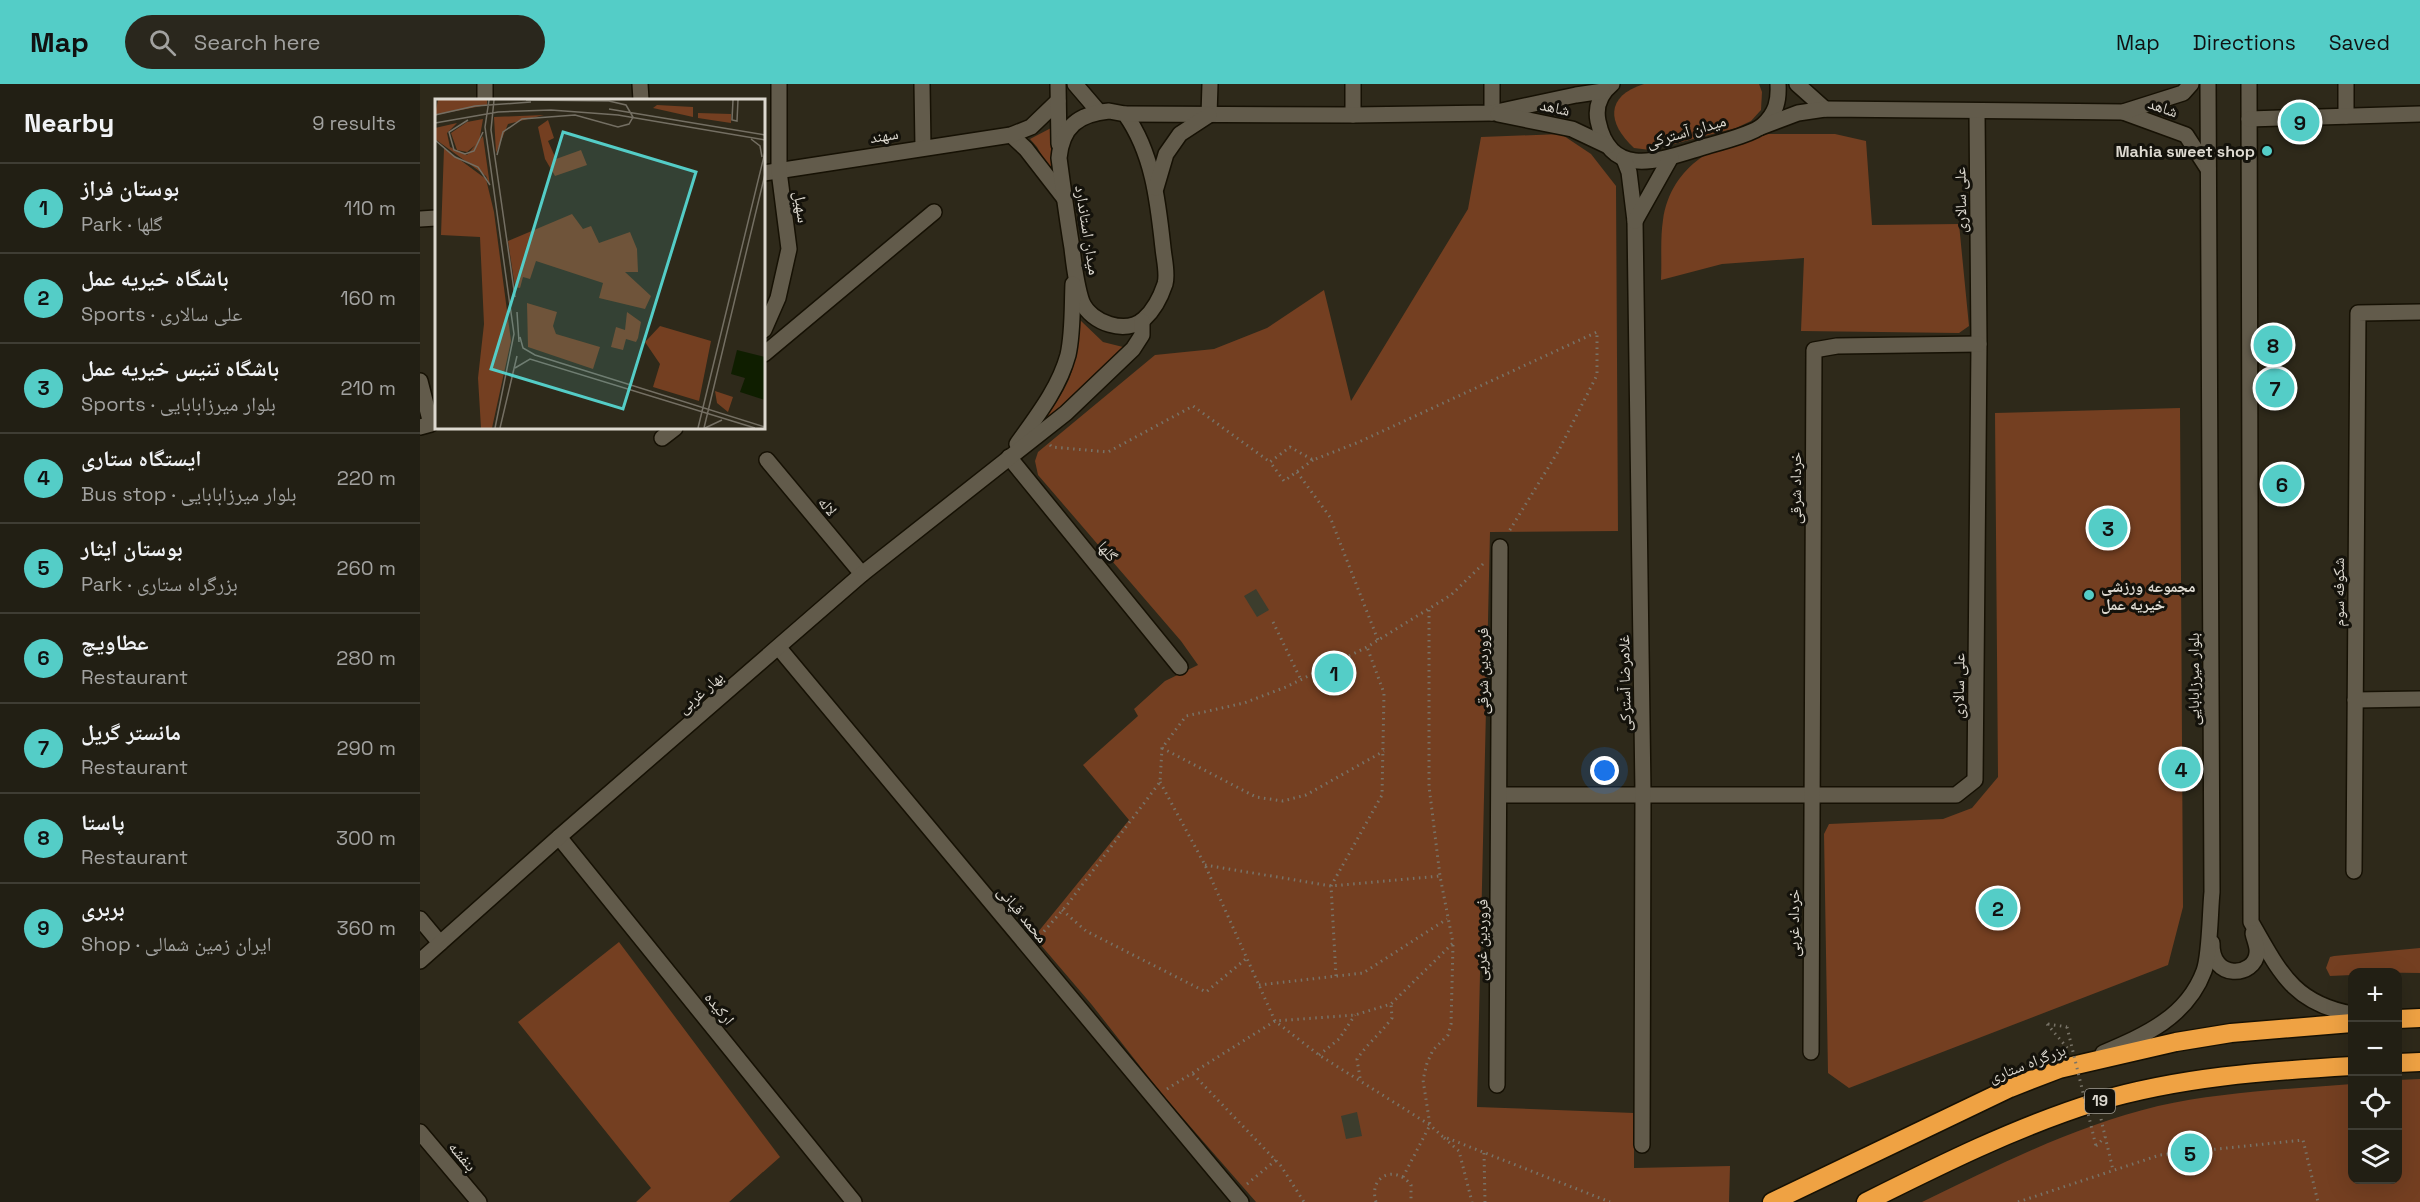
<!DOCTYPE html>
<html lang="en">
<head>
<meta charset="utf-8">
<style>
	body { margin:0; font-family:"Space Grotesk","Noto Naskh Arabic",sans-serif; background:#2a271d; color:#f1f3f6 }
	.controls { position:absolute; right:18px; bottom:18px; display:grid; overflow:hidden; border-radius:12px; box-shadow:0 6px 24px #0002 }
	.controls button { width:54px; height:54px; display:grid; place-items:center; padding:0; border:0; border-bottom:2px solid #3f3d34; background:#221f14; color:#f1f3f6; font:30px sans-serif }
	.you { position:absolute; left:1185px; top:687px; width:21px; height:21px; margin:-15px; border:4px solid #fff; border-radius:50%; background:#1a73e8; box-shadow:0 0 0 9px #1a73e833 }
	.badge { display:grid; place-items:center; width:39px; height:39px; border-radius:50%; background:#54cdc7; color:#111; font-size:20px; font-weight:700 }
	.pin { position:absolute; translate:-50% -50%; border:3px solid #fff; box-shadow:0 2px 6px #0006 }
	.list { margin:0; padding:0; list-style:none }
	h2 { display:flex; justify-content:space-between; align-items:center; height:78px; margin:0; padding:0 24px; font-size:26px }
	h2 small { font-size:20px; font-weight:400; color:#a2a2a0 }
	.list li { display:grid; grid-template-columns:39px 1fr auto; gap:18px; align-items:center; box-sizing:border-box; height:90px; padding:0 24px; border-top:2px solid #3f3d34 }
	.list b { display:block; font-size:22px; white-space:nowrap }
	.list p { margin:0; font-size:20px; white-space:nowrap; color:#a2a2a0 }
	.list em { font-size:20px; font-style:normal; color:#a2a2a0 }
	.icon { flex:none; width:33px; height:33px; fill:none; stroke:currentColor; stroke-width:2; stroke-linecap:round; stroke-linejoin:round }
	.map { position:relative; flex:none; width:2000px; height:1118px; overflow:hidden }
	header { display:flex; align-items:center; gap:36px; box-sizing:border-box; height:84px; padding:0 30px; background:#54cdc7; color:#111 }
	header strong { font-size:28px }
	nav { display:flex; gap:33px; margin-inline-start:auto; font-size:21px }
	.search { width:420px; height:54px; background:#2a271d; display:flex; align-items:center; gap:15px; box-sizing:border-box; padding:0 21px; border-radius:33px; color:#a2a2a0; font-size:22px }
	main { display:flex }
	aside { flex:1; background:#221f14 }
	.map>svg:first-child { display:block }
	.green { fill:#743f21 }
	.building { fill:#3c3d2d }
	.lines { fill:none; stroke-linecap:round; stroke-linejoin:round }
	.street-casing { stroke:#161104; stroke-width:18 }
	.secondary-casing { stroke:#161104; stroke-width:18 }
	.highway-casing { stroke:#161104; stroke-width:21 }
	.path { stroke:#787367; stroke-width:3; stroke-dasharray:1.5 4.5; stroke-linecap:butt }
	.street { stroke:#625b4b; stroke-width:15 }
	.secondary { stroke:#625b4b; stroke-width:15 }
	.highway { stroke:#efa243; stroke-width:18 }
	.path-bridge { stroke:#787367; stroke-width:3; stroke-dasharray:1.5 4.5; stroke-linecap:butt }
	.poi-dot { fill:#54cdc7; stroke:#14120b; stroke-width:2 }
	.labels { text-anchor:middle; stroke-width:6; stroke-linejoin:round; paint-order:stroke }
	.shield { fill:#14120b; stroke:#a19d95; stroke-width:1.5 }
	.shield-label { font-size:15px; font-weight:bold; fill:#ddd9d0 }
	.street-label { font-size:16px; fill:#ddd9d0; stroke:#14120b }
	.poi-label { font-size:16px; font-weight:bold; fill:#ddd9d0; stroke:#14120b; text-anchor:end }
	.inset-road { fill:none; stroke:#746f63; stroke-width:1.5 }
	.view { fill:#54cdc7; fill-opacity:0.15; stroke:#54cdc7; stroke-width:3 }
	.inset-edge { fill:none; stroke:#ddd9d0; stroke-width:3 }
</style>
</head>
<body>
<header>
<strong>Map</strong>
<div class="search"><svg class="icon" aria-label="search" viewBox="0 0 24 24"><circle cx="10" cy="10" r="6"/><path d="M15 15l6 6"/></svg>Search here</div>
<nav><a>Map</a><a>Directions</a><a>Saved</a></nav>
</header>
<main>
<aside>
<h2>Nearby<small>9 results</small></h2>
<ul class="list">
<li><span class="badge">1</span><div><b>بوستان فراز</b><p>Park · گلها</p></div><em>110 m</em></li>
<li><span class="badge">2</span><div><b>باشگاه خیریه عمل</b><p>Sports · علی سالاری</p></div><em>160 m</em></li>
<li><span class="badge">3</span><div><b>باشگاه تنیس خیریه عمل</b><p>Sports · بلوار میرزابابایی</p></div><em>210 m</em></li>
<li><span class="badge">4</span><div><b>ایستگاه ستاری</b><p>Bus stop · بلوار میرزابابایی</p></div><em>220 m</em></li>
<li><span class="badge">5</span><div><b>بوستان ایثار</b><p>Park · بزرگراه ستاری</p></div><em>260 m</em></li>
<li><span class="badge">6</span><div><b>عطاویچ</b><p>Restaurant</p></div><em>280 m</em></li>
<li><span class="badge">7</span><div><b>مانستر گریل</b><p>Restaurant</p></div><em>290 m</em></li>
<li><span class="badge">8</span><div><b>پاستا</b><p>Restaurant</p></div><em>300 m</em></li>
<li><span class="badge">9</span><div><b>بربری</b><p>Shop · ایران زمین شمالی</p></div><em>360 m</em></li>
</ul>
</aside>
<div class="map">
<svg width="2000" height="1118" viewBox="0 0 2000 1118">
	<rect width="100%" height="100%" fill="#2e291a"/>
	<g class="green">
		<path d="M 1224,0 L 1339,0 L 1342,8 L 1341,26 L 1331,37 L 1316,44 L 1230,66 L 1214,64 C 1187,39 1185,12 1224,0 Z"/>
		<polygon points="631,44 633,79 629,84 617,63 610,55"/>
		<polygon points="1141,50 1171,70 1196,102 1198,447 1070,448 1057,1023 1214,1029 1214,1084 1310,1082 1309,1118 836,1118 741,1009 672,921 614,853 709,736 663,681 718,632 714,625 745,597 778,581 761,557 618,391 615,377 618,368 735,271 794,265 847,244 904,206 931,317 1048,125 1061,53"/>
		<path d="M 1349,50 L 1415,50 L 1446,57 L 1452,141 L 1539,140 L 1549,242 L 1539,249 L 1381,247 L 1384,174 L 1302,180 L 1241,196 C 1242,176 1240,155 1243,136 C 1251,81 1299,55 1349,50 Z"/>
		<path d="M 660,236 L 683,258 L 707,264 L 616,346 C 631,326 649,304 654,279 C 657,265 658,250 660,236 Z"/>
		<polygon points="1760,324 1763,823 1748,881 1429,1004 1408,989 1404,750 1409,740 1523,735 1552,724 1578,693 1575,329"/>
		<polygon points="199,858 360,1073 309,1118 216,1118 231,1104 98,938"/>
		<polygon points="2000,864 2000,889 1932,888 1932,891 1910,892 1906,884 1910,873 1914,872"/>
		<path d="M 2000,995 L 2000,1118 L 1502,1118 C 1578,1081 1655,1042 1738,1022 C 1800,1008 1869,1005 1932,1000 L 1932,1096 L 1978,1096 L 1978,996 Z"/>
	</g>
	<g class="building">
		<polygon points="836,505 849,526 837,533 824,512"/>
		<polygon points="937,1028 942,1052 926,1055 921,1032"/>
	</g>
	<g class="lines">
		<g class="street-casing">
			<g id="street">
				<polyline points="220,0 221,16"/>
				<polyline points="502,0 503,63"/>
				<polyline points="1072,0 1072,29"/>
				<polyline points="1926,0 1926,32"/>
				<polyline points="65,16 65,0"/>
				<polyline points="789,31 790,0"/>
				<polyline points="933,31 933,0"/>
				<polyline points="591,51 606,65 644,114"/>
				<polyline points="344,89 591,51 611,43 638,17"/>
				<polyline points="0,135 16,134"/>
				<polyline points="344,246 358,214 369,165 359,87 359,0"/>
				<polyline points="344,270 514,128"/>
				<polyline points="0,297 11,340 0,343"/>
				<polyline points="242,354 255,344"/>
				<polyline points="589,373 760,583"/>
				<polyline points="347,376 442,490"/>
				<polyline points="359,564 821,1118"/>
				<polyline points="1935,616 2000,615"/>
				<polyline points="1080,711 1536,711 1555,696 1559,260 1557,28"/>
				<polyline points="139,753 434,1118"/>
				<polyline points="1934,787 1938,229 2000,228"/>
				<polyline points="0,835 20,859"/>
				<polyline points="1391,968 1394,266 1417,262 1559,260"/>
				<polyline points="1077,1001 1080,463"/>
				<polyline points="0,1048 59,1118"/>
			</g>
		</g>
		<g class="secondary-casing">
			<g id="secondary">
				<polyline points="638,0 639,60"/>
				<polyline points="655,0 679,28"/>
				<path d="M 1192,0 C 1181,9 1175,22 1178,37 C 1191,99 1245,74 1287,62 C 1301,58 1333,50 1343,41 C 1356,29 1359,17 1358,0"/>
				<polyline points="1377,0 1405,25"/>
				<path d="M 1829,0 L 1831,838 C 1859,886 1872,919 1932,930"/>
				<path d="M 689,27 L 705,30 C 733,69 738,118 743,164 C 744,175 748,190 745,200 C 741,212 734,226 724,235 C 706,251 671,239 662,218 C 656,201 654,181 652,164 C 647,134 643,104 639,74 C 642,42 659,30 689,27 Z"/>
				<polyline points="1703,28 1766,51 1788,85"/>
				<polyline points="705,30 933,31 1072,29 1156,11 1183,7"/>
				<polyline points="1078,30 1152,45 1188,62"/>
				<polyline points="1829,35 2000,30"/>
				<polyline points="1341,43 1378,29 1405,25 1703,28 1763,9 1771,0"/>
				<polyline points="1204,75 1209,88 1215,137 1223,709 1222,1061"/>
				<polyline points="736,104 746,70 760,50 789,31"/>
				<polyline points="1215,137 1251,73"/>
				<path d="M 597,360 C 617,332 639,304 648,271 C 653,249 652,223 653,200"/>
				<path d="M 1792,859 C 1791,897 1835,893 1837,869 C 1838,863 1834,855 1833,849"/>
				<polyline points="0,877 139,753 442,490 646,329 713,265 722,251 722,237"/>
				<path d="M 1683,969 C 1725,951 1767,933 1784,887 C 1790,871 1790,827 1792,808 L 1788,0"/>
			</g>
		</g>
		<g class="highway-casing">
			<g id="highway">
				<polyline points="1978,935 2000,934"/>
				<polyline points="1978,979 2000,978"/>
				<polyline points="1352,1118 1590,1004 1639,985 1756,958 1811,949 1932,939"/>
				<path d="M 1446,1118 C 1520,1081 1596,1043 1676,1018 C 1759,993 1846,987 1932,982"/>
			</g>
		</g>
		<g class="path">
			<polyline points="630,361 632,363 688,368 773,322 850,378"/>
			<polyline points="893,376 864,397 850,378 870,363 893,376 939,358 1177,248 1177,291 1139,366 1088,449"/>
			<polyline points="877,388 910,433 958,556"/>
			<polyline points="853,538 881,596"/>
			<polyline points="742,664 836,713 863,717 886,711 964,667"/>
			<polyline points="740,698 785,781 855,937 899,971 1010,1041 1022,1052 1190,1118"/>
			<polyline points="785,781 911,802 1020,792"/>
			<polyline points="642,826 666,847 786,908 827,874"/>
			<polyline points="620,852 647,821 740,698 742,664 766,632 824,619 866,603 947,563 1031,511 1063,480"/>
			<polyline points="916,892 911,802 962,711 964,609 947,563"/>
			<polyline points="839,901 943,889 1027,835"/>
			<polyline points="1627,940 1649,966"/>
			<polyline points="1628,940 1647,943"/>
			<polyline points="899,971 919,955 935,931"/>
			<polyline points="773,990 861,1082 884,1118"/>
			<path d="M 940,994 L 937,975 C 948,959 961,949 972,934 L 971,920"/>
			<polyline points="747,1005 855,937 935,931 971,920 1033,859 1020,792 1009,702 1009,523"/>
			<polyline points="1681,1035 1693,1086"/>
			<polyline points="1024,1054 1039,1067 1052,1118"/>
			<polyline points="1676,1062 1685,1053"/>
			<polyline points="1064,1069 1065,1118"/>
			<polyline points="983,1093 1010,1041 1003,996 1007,979 1013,966 1028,951 1031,940 1033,861"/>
			<polyline points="827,1100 856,1076"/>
			<path d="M 956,1118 C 948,1092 975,1080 991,1101 L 991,1118"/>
			<polyline points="1598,1118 1740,1071 1883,1056 1898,1118"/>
		</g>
		<use href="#street" class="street"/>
		<use href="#secondary" class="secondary"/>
		<use href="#highway" class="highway"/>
		<polyline class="path-bridge" points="1647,943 1676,1062"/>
	</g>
	<g class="poi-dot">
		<circle cx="1847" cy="67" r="6"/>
		<circle cx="1669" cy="511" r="6"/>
	</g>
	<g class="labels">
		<rect class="shield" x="1665" y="1005" width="30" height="24" rx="4.5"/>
		<g class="shield-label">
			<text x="1680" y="1022">19</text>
		</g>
		<g class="street-label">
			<text transform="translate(1135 23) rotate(12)" y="6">شاهد</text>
			<text transform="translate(1743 23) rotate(19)" y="6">شاهد</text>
			<text transform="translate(1266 47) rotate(-16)" y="6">میدان آسترکی</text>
			<text transform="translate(464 51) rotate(-9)" y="6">سهند</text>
			<text transform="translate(1540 116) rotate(-91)" y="6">علی سالاری</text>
			<text transform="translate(382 123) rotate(83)" y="6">سهیل</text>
			<text transform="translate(668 146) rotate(81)" y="6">میدان استاندارد</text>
			<text transform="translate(1375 404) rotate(-90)" y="6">خرداد شرقی</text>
			<text transform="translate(408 422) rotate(50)" y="6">لاله</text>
			<text transform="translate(688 467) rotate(51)" y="6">گلها</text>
			<text transform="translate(1918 508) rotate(-90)" y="6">شکوفه سوم</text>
			<text transform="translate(1062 587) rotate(-90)" y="6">فروردین شرقی</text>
			<text transform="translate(1773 595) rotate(-90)" y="6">بلوار میرزابابایی</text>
			<text transform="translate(1204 599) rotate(-91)" y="6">غلامرضا آسترکی</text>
			<text transform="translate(1538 602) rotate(-89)" y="6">علی سالاری</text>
			<text transform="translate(280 608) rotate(-41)" y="6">بهار غربی</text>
			<text transform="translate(603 830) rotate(50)" y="6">محمد قپانی</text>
			<text transform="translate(1373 839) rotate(-90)" y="6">خرداد غربی</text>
			<text transform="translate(1061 856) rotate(-89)" y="6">فروردین غربی</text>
			<text transform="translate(300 924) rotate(51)" y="6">ارکیده</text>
			<text transform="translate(1607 979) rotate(-21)" y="6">بزرگراه ستاری</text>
			<text transform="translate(43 1072) rotate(50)" y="6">بنفشه</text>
		</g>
		<g class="poi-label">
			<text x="1835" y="73">Mahia sweet shop</text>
			<text x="1681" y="508" text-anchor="start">مجموعه ورزشی<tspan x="1681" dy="18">خیریه عمل</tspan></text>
		</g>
	</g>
	<g transform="translate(15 15)">
		<rect width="330" height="330" fill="#2e291a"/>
		<path d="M 3,1 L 52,1 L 52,6 L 0,16 ZM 222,6 L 258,8 L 258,18 L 218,9 ZM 263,14 L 296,15 L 296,24 L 263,19 ZM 109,16 L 73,25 L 61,54 L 59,18 ZM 48,20 L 44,43 L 32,53 L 22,51 L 16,34 L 32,23 ZM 113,21 L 119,39 L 113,42 L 121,60 L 146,51 L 152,66 L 120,77 L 110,60 L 103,28 ZM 22,24 L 12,34 L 15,48 L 32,56 L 48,37 L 55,87 L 51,77 L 0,40 L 0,29 ZM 9,49 L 51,80 L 59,113 L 76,242 L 57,329 L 46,329 L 43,279 L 49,225 L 45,138 L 6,136 ZM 137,115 L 148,130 L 156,127 L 164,144 L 195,133 L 202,150 L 203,173 L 190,173 L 216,197 L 210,210 L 164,199 L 168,184 L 101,162 L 95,180 L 88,178 L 85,189 L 80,188 L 73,142 ZM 92,204 L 122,213 L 118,227 L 121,235 L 165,248 L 158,270 L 93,248 ZM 192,213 L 206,223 L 203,239 L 201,243 L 191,240 L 188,251 L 176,248 L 181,228 L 190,231 ZM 225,227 L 276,242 L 264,302 L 218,288 L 225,265 L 210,243 ZM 280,292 L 298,298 L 293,313 L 282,304 Z" fill="#743f21"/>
		<path d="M 302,251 L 330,258 L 330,301 L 305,293 L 310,279 L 296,275 Z" fill="#0f1e00"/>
		<path class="inset-road" d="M 54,1 L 50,28 L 79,235 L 60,329M 59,1 L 56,31 L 80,198M 298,1 L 297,21 L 302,22 L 303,1M 174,10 L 330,36M 0,16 L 40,7 L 96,3M 33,21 L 14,33 L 19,51 L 30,55 L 39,52 L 48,33M 0,24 L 63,13 L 116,11 L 183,16 L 330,41M 316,40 L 325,47 L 327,58M 0,41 L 20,58 L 43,68 L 55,86M 62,56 L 68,33 L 87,20 L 140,16 L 183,28 L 194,25 L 198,18 L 191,6 L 174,2 L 91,1M 82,213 L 84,243M 85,238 L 88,249 L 100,256 L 330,328M 80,269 L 95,260 L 320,329M 65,329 L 82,257M 263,329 L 330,53M 269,329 L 330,75M 270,329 L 287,321"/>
		<path class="view" d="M 128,33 L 261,73 L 188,310 L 56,270 Z"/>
		<rect width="330" height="330" class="inset-edge"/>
	</g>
</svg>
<div class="controls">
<button>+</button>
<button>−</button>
<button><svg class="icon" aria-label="locate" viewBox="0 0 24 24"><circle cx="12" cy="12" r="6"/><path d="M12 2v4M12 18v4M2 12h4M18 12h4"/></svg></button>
<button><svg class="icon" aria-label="layers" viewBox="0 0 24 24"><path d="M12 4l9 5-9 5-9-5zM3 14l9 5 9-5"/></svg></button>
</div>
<div class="you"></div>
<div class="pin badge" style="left:914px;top:589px">1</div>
<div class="pin badge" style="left:1578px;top:824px">2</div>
<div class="pin badge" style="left:1688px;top:444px">3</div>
<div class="pin badge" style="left:1761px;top:685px">4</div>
<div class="pin badge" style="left:1770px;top:1069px">5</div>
<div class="pin badge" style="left:1862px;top:400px">6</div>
<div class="pin badge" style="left:1855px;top:304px">7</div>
<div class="pin badge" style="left:1853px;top:261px">8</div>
<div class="pin badge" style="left:1880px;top:38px">9</div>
</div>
</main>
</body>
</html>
